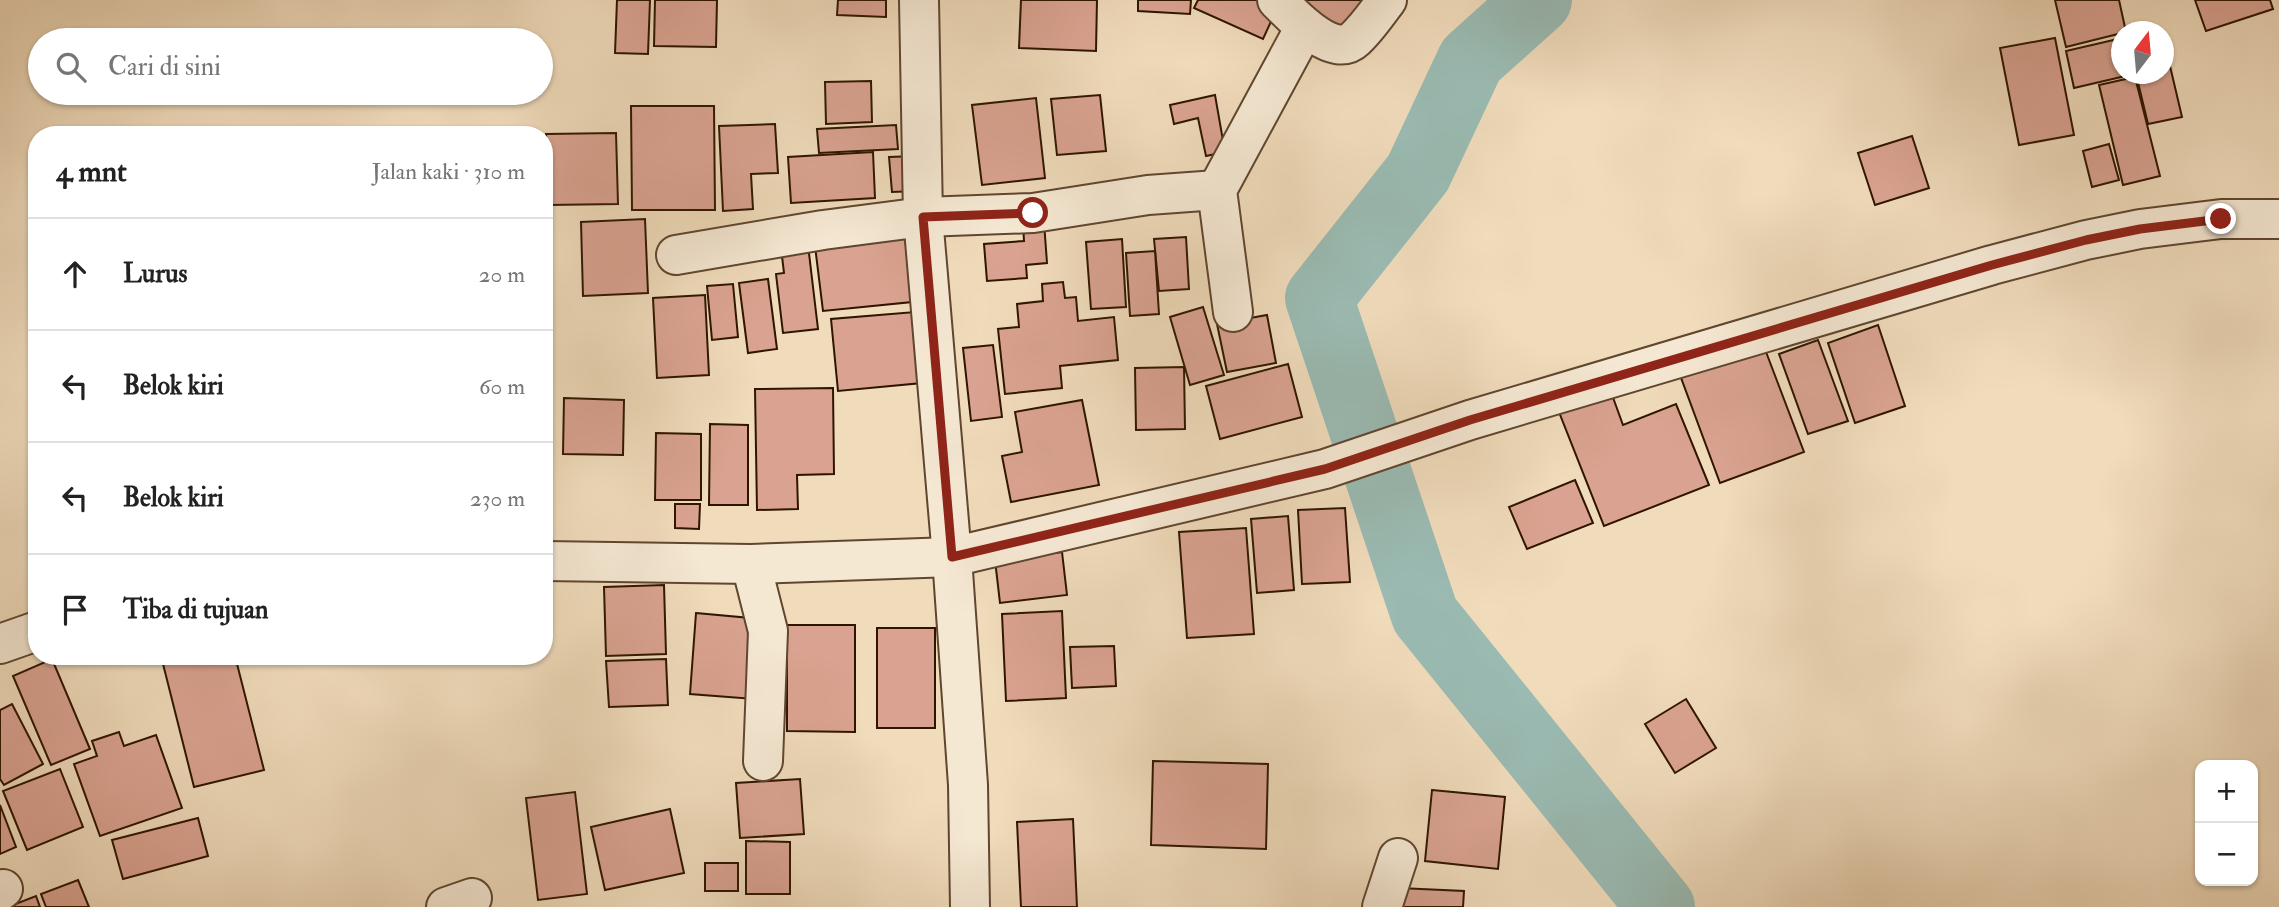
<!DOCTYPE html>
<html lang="id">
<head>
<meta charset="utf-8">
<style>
	body { margin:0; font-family:"IM FELL Double Pica",serif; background:#f6f6f6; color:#222 }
	.controls { position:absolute; right:21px; bottom:21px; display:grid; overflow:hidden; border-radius:14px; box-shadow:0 2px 5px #0004 }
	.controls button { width:63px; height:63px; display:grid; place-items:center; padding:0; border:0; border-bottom:2px solid #e0e0e0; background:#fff; color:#222; font:35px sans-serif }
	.compass { position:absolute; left:2111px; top:21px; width:63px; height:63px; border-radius:50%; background:#fff; box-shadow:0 2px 5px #0004; rotate:16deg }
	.stop { position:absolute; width:21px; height:21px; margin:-16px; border:5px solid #8f2418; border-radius:50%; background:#fff }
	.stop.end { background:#8f2418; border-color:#fff; box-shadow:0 2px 7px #0008 }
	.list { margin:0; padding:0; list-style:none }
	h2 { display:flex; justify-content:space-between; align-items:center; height:91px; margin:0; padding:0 28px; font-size:30px }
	h2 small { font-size:23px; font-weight:400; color:#767676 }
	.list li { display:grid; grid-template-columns:46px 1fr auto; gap:21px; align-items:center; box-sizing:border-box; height:112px; padding:0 28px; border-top:2px solid #e0e0e0 }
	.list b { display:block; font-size:26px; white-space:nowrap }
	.list em { font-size:23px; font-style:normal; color:#767676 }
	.icon { flex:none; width:38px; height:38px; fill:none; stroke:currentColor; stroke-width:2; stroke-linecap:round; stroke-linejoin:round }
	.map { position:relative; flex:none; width:2279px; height:907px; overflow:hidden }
	.search { position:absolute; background:#fff; box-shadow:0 2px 5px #0004; left:28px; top:28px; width:525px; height:77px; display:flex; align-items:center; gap:18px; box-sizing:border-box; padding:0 24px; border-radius:38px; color:#767676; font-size:26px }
	.panel { position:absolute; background:#fff; box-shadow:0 2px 5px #0004; left:28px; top:126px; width:525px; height:539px; border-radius:28px }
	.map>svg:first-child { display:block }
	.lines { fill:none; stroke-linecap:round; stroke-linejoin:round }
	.river { stroke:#9abbb3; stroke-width:68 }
	.building { fill:#daa391; stroke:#2f1500; stroke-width:2 }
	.minor-casing { stroke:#5f462f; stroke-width:42 }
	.minor { stroke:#f5e8d3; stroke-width:38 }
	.route { stroke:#8f2418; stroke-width:9 }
</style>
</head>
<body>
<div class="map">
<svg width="2279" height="907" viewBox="0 0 2279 907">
	<rect width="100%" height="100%" fill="#f0dbbb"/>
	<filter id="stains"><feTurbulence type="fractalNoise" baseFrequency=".00286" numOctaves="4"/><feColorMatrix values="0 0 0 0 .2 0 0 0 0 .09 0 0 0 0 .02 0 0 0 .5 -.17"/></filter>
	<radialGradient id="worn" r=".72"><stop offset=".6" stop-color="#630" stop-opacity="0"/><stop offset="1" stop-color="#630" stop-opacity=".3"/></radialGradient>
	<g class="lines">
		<polyline class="river" points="1538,0 1471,60 1418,173 1319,298 1425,615 1661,907"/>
	</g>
	<g class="building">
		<polygon points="617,0 650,0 648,54 615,53"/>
		<polygon points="655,0 717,0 716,47 654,46"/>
		<polygon points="838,0 886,0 886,17 837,15"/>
		<polygon points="1021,0 1097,0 1096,51 1019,48"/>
		<polygon points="1138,0 1191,0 1190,14 1138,11"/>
		<polygon points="1198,0 1270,0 1279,4 1263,39 1194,8"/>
		<polygon points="1304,0 1376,0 1346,36"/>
		<polygon points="2055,0 2119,0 2126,32 2066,47"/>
		<polygon points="2195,0 2270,0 2273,9 2206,31"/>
		<polygon points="2055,38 2074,135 2019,145 2000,48"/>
		<polygon points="2122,38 2122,74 2134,74 2074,88 2066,51"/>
		<polygon points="2166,49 2182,117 2148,124 2136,74 2164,74 2164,50"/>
		<polygon points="2135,77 2160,176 2123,185 2099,85"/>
		<polygon points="871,81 872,122 826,124 825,82"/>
		<polygon points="1100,95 1106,151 1057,155 1051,99"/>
		<polygon points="1215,95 1225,152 1206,156 1198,118 1174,124 1170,105"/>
		<polygon points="1036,98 1045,178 982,185 972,105"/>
		<polygon points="631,106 714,106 715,210 632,210"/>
		<polygon points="775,124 778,173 751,174 753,209 723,211 719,126"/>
		<polygon points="896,125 898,149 819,153 817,129"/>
		<polygon points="616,133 618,204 548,205 546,134"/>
		<polygon points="1912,136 1929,188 1875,205 1858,153"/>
		<polygon points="2109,144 2119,180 2092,187 2083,151"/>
		<polygon points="873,152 875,198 791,203 788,157"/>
		<polygon points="915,156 917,191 892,192 889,157"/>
		<polygon points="645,219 648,293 583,296 581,222"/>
		<polygon points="1044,222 1047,263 1026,265 1027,278 987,281 984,244 1024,241 1023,224"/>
		<polygon points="905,237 912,302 823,311 815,246"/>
		<polygon points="1186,237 1189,289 1159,291 1154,239"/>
		<polygon points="1122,239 1126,307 1091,309 1086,242"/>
		<polygon points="808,245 818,329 783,333 776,274 784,273 781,248"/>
		<polygon points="1155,251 1159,314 1130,316 1126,253"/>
		<polygon points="768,279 777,349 748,353 739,283"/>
		<polygon points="1063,282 1065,298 1076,297 1078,321 1114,317 1118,360 1060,366 1062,388 1005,394 998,329 1019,327 1017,304 1043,301 1042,284"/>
		<polygon points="733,284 738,337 712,340 707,286"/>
		<polygon points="705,295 709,375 657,378 653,298"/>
		<polygon points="1203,307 1224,375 1190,385 1170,317"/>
		<polygon points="915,312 922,383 838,391 831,319"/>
		<polygon points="1267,315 1276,363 1227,372 1217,324"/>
		<polygon points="1878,325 1905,406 1855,423 1828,343"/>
		<polygon points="1818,340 1848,421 1808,434 1779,354"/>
		<polygon points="1763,344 1804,452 1720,483 1680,375"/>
		<polygon points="993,345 1002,417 971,421 963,348"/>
		<polygon points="1288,364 1302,417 1220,439 1206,386"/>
		<polygon points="1184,367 1185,429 1136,430 1135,368"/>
		<polygon points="833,388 834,474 797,475 798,509 757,510 755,389"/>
		<polygon points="1611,392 1623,425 1676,404 1709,485 1604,526 1559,412"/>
		<polygon points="564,398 624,400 623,455 563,454"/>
		<polygon points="1082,400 1099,485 1011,502 1002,456 1022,452 1015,412"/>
		<polygon points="710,424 748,425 748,505 709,505"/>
		<polygon points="656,433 701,434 701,500 655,500"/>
		<polygon points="1575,480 1593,523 1527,549 1509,507"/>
		<polygon points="675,504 700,504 699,529 675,528"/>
		<polygon points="1345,508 1350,582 1302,584 1298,510"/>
		<polygon points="1288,516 1294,590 1257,593 1251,519"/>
		<polygon points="1246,528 1254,634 1187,638 1179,532"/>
		<polygon points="1062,552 1067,595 1000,603 995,560"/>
		<polygon points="664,585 666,654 606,656 604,587"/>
		<polygon points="1062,611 1066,698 1006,701 1002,614"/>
		<polygon points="696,613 761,619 754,699 690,694"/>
		<polygon points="787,625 855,625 855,732 787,731"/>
		<rect x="877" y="628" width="58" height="100"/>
		<polygon points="1114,646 1116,686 1072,688 1070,647"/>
		<polygon points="161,656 235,656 264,770 194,787"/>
		<polygon points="471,656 512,656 512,661 472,662"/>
		<polygon points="52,659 90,749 51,765 13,676"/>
		<polygon points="666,659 668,705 609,707 606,661"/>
		<polygon points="1686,699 1716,748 1675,773 1645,724"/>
		<polygon points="12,704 43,764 4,785 0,779 0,710"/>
		<polygon points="119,732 124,746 156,735 182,808 100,836 74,764 97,756 92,741"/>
		<polygon points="1153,761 1268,764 1266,849 1151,845"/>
		<polygon points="60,769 83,827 27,850 3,791"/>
		<polygon points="800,779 804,834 740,838 736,783"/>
		<polygon points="1432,790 1505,797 1498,869 1425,861"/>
		<polygon points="575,792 587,894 538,900 526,798"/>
		<polygon points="0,805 16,847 0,854"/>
		<polygon points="670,809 684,873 605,890 591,827"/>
		<polygon points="198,818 208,856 123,879 112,840"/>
		<polygon points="1073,819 1077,907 1021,907 1017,822"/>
		<polygon points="746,841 790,842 790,894 746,894"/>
		<rect x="705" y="863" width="33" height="28"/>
		<polygon points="78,880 89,907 46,907 41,894"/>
		<polygon points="1399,888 1464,891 1463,907 1398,907"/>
		<polygon points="36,896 40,907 8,907"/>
	</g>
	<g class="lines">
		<g class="minor-casing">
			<g id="minor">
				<polyline points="919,0 923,217 952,557 968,785 970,907"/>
				<path d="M 1277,0 C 1292,15 1333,60 1355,39 C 1367,28 1377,13 1387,0"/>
				<polyline points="676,255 823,230 923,217 1033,213 1148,195 1217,190"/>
				<polyline points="1233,312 1217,190 1305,27"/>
				<polyline points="544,561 751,564 952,557 1325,469 1470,420 1992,265 2086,240 2140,229 2221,219 2279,219"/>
				<polyline points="751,564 768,631 763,761"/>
				<polyline points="0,644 37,631"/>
				<polyline points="0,891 3,889"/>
				<polyline points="446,907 472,898"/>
				<polyline points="1382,907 1398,858"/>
			</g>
		</g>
		<use href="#minor" class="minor"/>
	</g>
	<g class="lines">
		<polyline class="route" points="1033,213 923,217 952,557 1325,469 1470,420 1992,265 2086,240 2140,229 2221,219"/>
	</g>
	<rect width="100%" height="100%" filter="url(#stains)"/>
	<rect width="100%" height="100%" fill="url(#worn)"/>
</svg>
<div class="controls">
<button>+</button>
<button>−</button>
</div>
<svg class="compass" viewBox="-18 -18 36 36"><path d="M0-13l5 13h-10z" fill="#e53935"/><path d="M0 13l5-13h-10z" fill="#767676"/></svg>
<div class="stop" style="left:1033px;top:213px"></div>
<div class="stop end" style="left:2221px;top:219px"></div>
<div class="search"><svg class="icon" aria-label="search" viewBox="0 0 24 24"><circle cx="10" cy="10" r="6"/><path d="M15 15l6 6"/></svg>Cari di sini</div>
<section class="panel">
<h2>4 mnt<small>Jalan kaki · 310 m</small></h2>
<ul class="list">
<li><svg class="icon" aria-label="ahead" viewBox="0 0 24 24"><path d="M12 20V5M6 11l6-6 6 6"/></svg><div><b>Lurus</b></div><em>20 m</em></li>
<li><svg class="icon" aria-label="left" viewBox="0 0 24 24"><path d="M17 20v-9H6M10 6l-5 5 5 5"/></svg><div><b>Belok kiri</b></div><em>60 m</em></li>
<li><svg class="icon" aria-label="left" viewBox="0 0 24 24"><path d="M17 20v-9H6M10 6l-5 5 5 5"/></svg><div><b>Belok kiri</b></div><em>230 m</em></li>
<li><svg class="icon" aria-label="arrive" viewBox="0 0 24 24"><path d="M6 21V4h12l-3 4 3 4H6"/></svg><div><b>Tiba di tujuan</b></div></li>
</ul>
</section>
</div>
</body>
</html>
